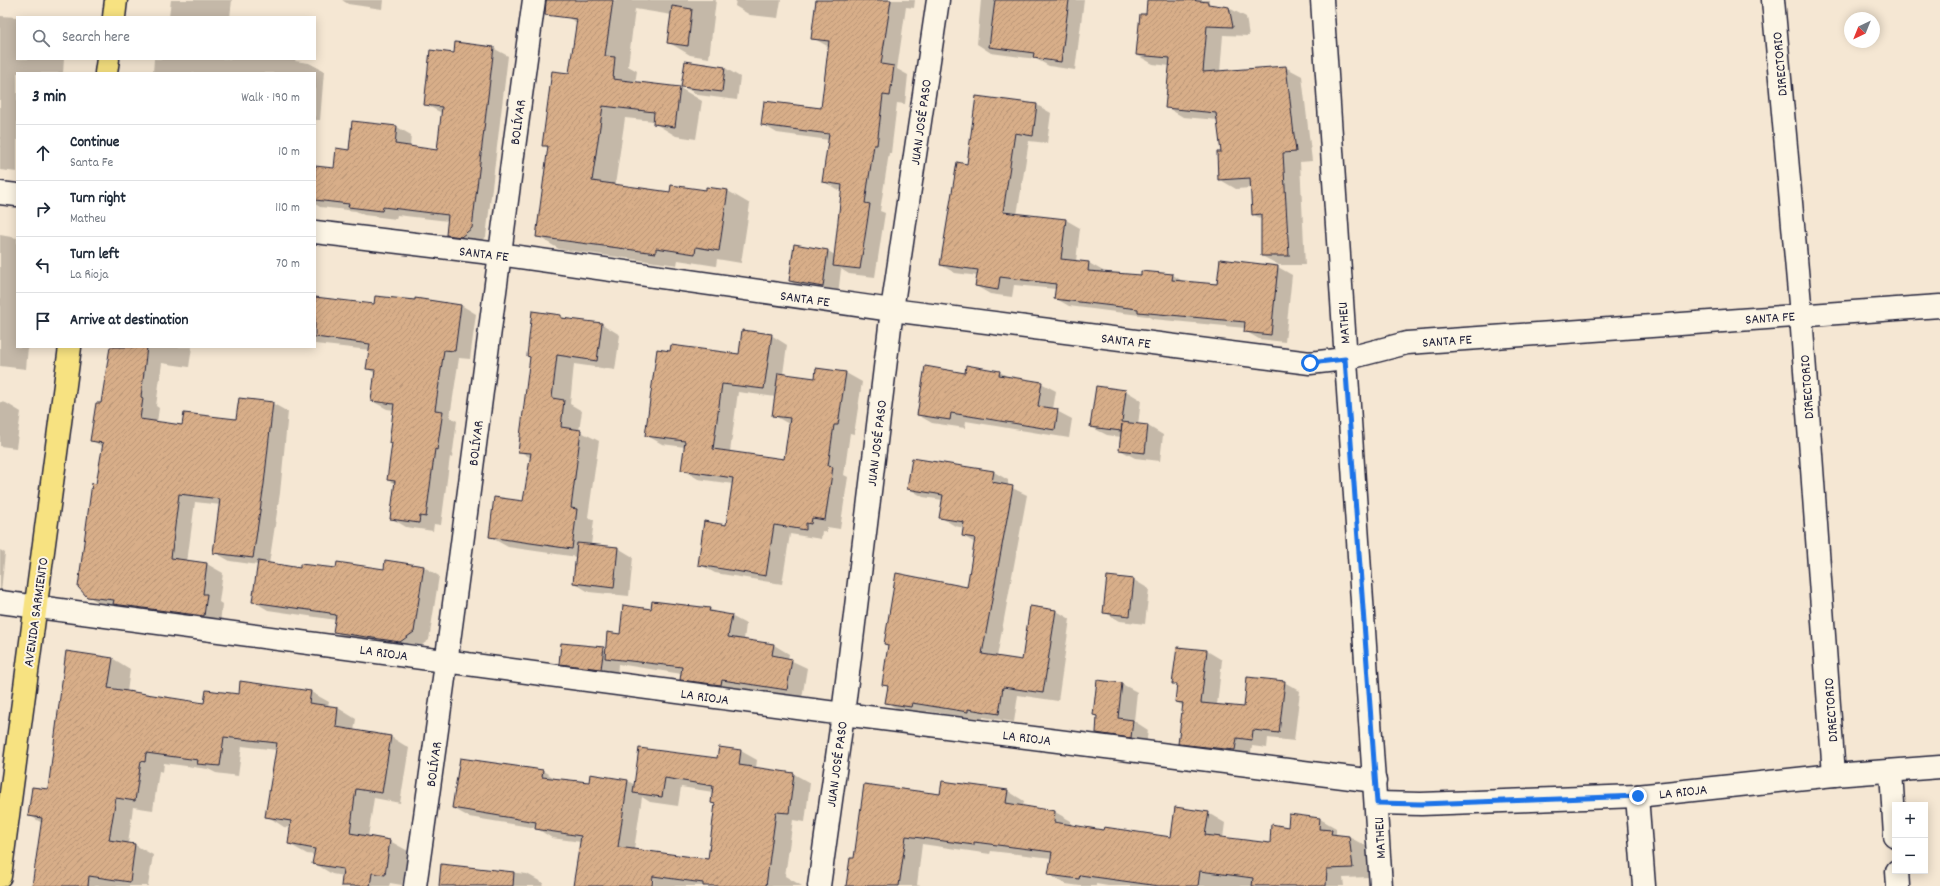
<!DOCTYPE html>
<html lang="en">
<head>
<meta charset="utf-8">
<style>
	body { margin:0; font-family:Dekko,sans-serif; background:#f2f2f3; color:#1f2937 }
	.controls { position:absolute; right:12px; bottom:12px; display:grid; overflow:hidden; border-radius:0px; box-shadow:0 2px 10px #0003 }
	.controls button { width:36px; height:36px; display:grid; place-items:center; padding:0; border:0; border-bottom:1px solid #e0e1e3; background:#fff; color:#1f2937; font:20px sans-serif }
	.compass { position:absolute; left:1844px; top:12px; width:36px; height:36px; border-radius:50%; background:#fff; box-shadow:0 2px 10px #0003; rotate:223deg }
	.stop { position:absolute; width:12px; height:12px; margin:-9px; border:3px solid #1a73e8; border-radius:50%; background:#fff }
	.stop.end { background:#1a73e8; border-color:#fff; box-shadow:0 1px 4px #0008 }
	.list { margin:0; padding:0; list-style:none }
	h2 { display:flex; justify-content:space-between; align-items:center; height:52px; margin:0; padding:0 16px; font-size:17px }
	h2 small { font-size:13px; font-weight:400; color:#747a83 }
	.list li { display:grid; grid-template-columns:26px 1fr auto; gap:12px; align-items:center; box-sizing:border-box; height:56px; padding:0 16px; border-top:1px solid #e0e1e3 }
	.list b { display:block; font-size:15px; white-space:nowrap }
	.list p { margin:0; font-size:13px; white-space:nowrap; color:#747a83 }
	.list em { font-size:13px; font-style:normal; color:#747a83 }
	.icon { flex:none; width:22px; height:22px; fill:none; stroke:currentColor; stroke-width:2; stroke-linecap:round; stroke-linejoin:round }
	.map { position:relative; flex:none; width:1940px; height:886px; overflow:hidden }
	.search { position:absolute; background:#fff; box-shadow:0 2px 10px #0003; left:16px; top:16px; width:300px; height:44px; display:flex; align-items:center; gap:10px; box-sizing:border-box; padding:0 14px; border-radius:0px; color:#747a83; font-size:15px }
	.panel { position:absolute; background:#fff; box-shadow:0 2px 10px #0003; left:16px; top:72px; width:300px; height:276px; border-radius:0px }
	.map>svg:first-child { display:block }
	.shadow { fill:#0003; fill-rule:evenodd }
	.building { fill:url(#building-hatch); stroke:#22223b }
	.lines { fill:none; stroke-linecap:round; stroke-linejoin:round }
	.minor-casing { stroke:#22223b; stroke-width:25 }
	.major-casing { stroke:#22223b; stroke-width:25 }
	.minor { stroke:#fcf5e5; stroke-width:22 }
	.major { stroke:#f7e281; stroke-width:22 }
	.route { stroke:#1a73e8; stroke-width:5 }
	.labels { text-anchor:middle; stroke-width:4; stroke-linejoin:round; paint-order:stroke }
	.street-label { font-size:14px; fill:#22223b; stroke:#fcf5e5 }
</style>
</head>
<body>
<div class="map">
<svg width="1940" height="886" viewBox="0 0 1940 886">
	<defs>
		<pattern id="building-hatch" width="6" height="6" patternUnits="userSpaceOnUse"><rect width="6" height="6" fill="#d8ae89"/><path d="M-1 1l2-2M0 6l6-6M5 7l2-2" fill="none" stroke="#b99577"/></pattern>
	</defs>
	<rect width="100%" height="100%" fill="#f5e7d3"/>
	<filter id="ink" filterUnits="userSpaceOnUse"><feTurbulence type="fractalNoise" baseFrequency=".025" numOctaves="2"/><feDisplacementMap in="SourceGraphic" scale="8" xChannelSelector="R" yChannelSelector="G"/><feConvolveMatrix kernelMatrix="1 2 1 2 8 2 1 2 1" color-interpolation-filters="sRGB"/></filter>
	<g filter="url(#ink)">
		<g class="shadow">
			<polygon points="171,0 232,0 230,17 169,17"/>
			<polygon points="342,0 383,0 382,9 348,4"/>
			<polygon points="569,0 716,0 709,58 690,55 668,42 672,15 635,9 628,66 637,71 635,83 680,88 702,101 696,139 676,136 654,123 654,121 625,118 615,185 671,193 706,191 707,188 728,191 750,204 741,263 717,259 716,266 678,260 677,265 559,249 537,236 548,148 543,145 570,74 577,23 567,17"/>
			<polygon points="736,0 781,0 778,18 750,15 735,6"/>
			<polygon points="817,0 915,0 914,8 906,7 897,69 908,75 905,104 897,103 891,153 889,153 880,211 885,213 875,277 849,274 841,269 838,295 805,290 790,281 828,251 835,255 843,190 838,190 823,181 829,140 777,133 762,124 822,109 829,47 813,38"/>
			<polygon points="981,0 1084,0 1075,70 1049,66 1036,59 991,53 977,44"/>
			<polygon points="1148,0 1209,0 1209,4 1213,6 1229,8 1246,17 1249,36 1223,35 1220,72 1285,67 1302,76 1312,161 1300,162 1305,265 1279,265 1262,256 1262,220 1253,214 1251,188 1236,189 1219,179 1222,153 1218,120 1183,117 1166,107 1170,66 1153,64 1137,55 1147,15"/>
			<polygon points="0,16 17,17 17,59 64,59 63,73 17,73 17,172 0,170"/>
			<polygon points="493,48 508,56 486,237 476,244 461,243 447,234 448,221 397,215 396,219 364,215 356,211 320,207 315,204 315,167 335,169 350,151 353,122 397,127 411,135 410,147 437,151 442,113 424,104 455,54"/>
			<polygon points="154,59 296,59 295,61 309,63 324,71 320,120 315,120 315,73 153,73"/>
			<polygon points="686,63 725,68 740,77 737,100 698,95 682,86"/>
			<polygon points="1037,105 1051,113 1047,143 1029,141 1017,215 1066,220 1080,228 1076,261 1089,263 1103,271 1103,273 1142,276 1173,275 1184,282 1218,285 1278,267 1292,275 1285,342 1259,339 1245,331 1245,328 1153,319 1147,316 1069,306 1055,298 1056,289 1014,285 1012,297 990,294 976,286 978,276 955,273 941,265 968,165"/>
			<polygon points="0,235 17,238 17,347 28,347 26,369 0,366"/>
			<polygon points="315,297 375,305 416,302 416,299 461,305 476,314 470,359 459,358 450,417 457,421 452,458 450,457 441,525 434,524 433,531 406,527 391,518 395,484 388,480 392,444 390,443 394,410 387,409 372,401 376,374 368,369 370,350 315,344"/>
			<polygon points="561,316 568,320 602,324 620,335 615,370 574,364 570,404 582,411 579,431 599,441 588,517 594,520 591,545 618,548 633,557 629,596 589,592 574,583 577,557 508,547 490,537 524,502 531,458 519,451 531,357 528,356"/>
			<path d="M 771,335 L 787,345 L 783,374 L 816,379 L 817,369 L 846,373 L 862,382 L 854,434 L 850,433 L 844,475 L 848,477 L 840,529 L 827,527 L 827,532 L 822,531 L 821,539 L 790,534 L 782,584 L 715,573 L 699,564 L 727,526 L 733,484 L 698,479 L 682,469 L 685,447 L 662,444 L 646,435 L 740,355 ZM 738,392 L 776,397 L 773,415 L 789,424 L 785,461 L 730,452 Z"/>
			<polygon points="110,347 192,347 189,367 162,363 156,406 159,408 157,422 183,426 237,420 272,403 288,412 280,493 269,564 301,569 384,570 424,567 439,576 429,640 415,650 350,640 334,631 336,620 268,610 253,601 258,565 230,561 214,552 221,505 195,502 187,562 207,564 223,573 219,602 222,604 220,625 104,606 88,596 97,485 103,447 91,440 102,405"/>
			<polygon points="1000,372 1010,378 1041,383 1056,391 1053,409 1072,419 1069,438 966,421 965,428 932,423 918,415 965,375"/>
			<polygon points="1097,387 1126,391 1141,400 1138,425 1148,426 1163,435 1160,461 1135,458 1120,450 1121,437 1107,435 1091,427"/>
			<polygon points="0,402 6,403 21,412 16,448 0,446"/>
			<polygon points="994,472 1008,480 1008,486 1027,495 997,657 1023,661 1055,610 1070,619 1058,701 1018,695 1014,722 983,717 983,720 927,711 926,715 901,711 886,702 888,687 883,684 889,646 885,644 968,588 975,543 963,536 964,528 955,526 940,517 943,500 923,497 908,488"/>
			<polygon points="0,550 5,553 0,601"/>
			<polygon points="1134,580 1149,589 1145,624 1120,621 1104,612"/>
			<polygon points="710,609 717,613 731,616 746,624 744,640 774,645 789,654 788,659 807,668 802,698 737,688 736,693 697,688 681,679 682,674 618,664 617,677 575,672 560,663 562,644 606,650 620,635 652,610"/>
			<polygon points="1207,651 1222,660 1217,705 1245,708 1284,682 1300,691 1294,741 1268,738 1267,748 1252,746 1250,758 1195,752 1179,743 1183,706 1176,702 1178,686 1173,683"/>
			<polygon points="112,658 130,669 127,692 205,704 240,695 241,682 311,692 329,702 328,707 338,708 356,719 354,731 391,737 409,748 400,803 374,798 368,837 390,841 408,851 402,885 390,883 389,886 342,886 343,876 332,874 314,863 315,855 307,854 289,844 291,828 284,827 267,816 277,750 242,746 238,776 216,773 208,769 164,763 163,772 159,771 153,810 133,807 128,844 135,845 153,855 148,886 33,886 42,823 29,815 49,791"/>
			<polygon points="1122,684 1137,692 1134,721 1148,730 1146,746 1112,741 1097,733 1098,717 1094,715"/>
			<polygon points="720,748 741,751 757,760 756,768 794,774 810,783 805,822 793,820 785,876 802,886 653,886 657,853 709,860 716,805 712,803 713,792 681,787 678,806 650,802 642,797 633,856 632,886 574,886 581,842 552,838 536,828 469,817 453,808 543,771 558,780 590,784 591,775 628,781 635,785 718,760"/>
			<polygon points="1008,791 1024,801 1023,807 1055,812 1071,821 1071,826 1172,838 1208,813 1225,823 1223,838 1270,844 1288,828 1320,819 1336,828 1336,834 1349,837 1366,846 1369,877 1343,878 1344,886 1108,886 1096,884 1096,886 1080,886 1066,884 1049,875 1052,858 991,851 990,854 922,844 917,885 921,886 847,886 854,859 941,795"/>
			<polygon points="442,865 527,874 543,883 542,886 440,886"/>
		</g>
		<g class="building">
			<polygon points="546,0 613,0 605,56 615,57 613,79 680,87 675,127 653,124 654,112 603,106 592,181 670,192 671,185 706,190 706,187 728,190 719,251 696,247 695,254 656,248 656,253 536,237 548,146 542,146 552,71 569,73 577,19 545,15"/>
			<polygon points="816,0 891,0 881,64 894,66 890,96 883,95 877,145 874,145 865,203 870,204 860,269 833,266 842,185 822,182 829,134 761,125 764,101 821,108 829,41 811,39"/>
			<polygon points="995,0 1069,0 1061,62 1033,58 1034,53 989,47"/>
			<polygon points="1147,0 1190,0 1208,2 1208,4 1229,7 1233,27 1207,26 1203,72 1286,66 1296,152 1283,153 1289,256 1261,256 1261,214 1252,215 1250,178 1218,180 1217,152 1221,152 1216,113 1165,108 1170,58 1136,55 1140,14 1146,14"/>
			<polygon points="672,6 692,9 688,46 667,43"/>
			<polygon points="455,42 494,47 472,228 461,237 446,235 448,215 383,207 382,211 348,207 349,204 315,200 315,166 334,168 336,148 349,150 352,121 397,126 395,144 437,150 442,107 424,105 430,50 454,53"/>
			<polygon points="685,61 725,67 722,92 681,87"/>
			<polygon points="976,96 1037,104 1033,136 1015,133 1003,212 1066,219 1061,259 1089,262 1088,271 1141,275 1141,271 1173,274 1172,280 1217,284 1220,259 1278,266 1271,335 1244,332 1245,322 1138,312 1138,309 1054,299 1056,284 1000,277 998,290 975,286 978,270 940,265 957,162 967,164"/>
			<polygon points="794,244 828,250 823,287 789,281"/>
			<polygon points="375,296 415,300 415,298 461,305 455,351 444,350 435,410 443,411 437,450 435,449 426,517 420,516 419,523 390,519 395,481 387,480 392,443 389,443 394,404 371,401 375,370 366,369 370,344 315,337 315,297 374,304"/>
			<polygon points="532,311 561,315 561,318 602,323 597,361 557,355 552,398 564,400 561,427 581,430 571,508 577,509 572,549 489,537 494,497 523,501 531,453 518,452 530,357 527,356"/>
			<polygon points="742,330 772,334 764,389 722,384 713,449 784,459 790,418 772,416 778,373 815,378 816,368 846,372 838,425 834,425 828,466 833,467 825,520 812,518 811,524 806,523 806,530 774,525 766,576 698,565 704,521 726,525 733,478 681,470 685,441 645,436 657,349 670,351 671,345 739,354"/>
			<polygon points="110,347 147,347 141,397 143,398 140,419 182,425 184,413 236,419 239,398 273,402 264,484 253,558 213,553 220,499 179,494 171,558 207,563 203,594 207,594 204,616 113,604 114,600 87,597 78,587 92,483 96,484 103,443 90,441 96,403 101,403"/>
			<polygon points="966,365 1000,371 999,375 1042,382 1038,406 1058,409 1055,430 951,413 950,420 917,415 925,366 965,373"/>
			<polygon points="1096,386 1126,390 1122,422 1148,425 1145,453 1119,450 1122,424 1121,431 1090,427"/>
			<polygon points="912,458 994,471 992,482 1013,486 982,654 1022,660 1030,606 1056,610 1043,693 1003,687 999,714 968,709 968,712 912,703 911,707 885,703 888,686 882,685 888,645 884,644 896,573 967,587 975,538 962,536 964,522 939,518 943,495 907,489"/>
			<polygon points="577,543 618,547 614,588 573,583"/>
			<polygon points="385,560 424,566 414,632 400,642 333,632 336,615 330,614 330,613 252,602 258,561 300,568 300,564 336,568 337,562 384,569"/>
			<polygon points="1107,576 1134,579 1130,616 1103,613"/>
			<polygon points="652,601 710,608 709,611 732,615 728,637 774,644 772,655 792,659 787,690 722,680 721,685 680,680 682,667 605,658 607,632 620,634 623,605 651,609"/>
			<polygon points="561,643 604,647 601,669 559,664"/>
			<polygon points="1177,647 1207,650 1201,703 1244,707 1247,677 1285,681 1279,733 1253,730 1252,740 1237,738 1235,750 1178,744 1183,703 1175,702 1177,684 1172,684"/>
			<polygon points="66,651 113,658 108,688 204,703 206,690 239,694 240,681 311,691 309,703 338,707 336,727 391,736 382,793 356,789 350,833 390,840 385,875 372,873 370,886 341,886 343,869 312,864 315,849 288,844 291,821 265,817 277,743 224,737 220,766 197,764 198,760 146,753 145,762 141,761 135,801 116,798 109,840 135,844 130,882 89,876 88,886 32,886 42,818 28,816 32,787 48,789"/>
			<polygon points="1097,680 1122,683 1118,718 1133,720 1131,738 1096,733 1097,716 1093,715"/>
			<polygon points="719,747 741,750 739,765 794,773 789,813 776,812 766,886 703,886 703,883 653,876 652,886 573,886 581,836 535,829 536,822 452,808 460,758 543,770 542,777 589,782 590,774 628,780 618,847 708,859 715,804 711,803 713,786 665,778 662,797 633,793 639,748 717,758"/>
			<polygon points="942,781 1008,790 1006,803 1055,811 1054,822 1103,830 1104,827 1171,837 1175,807 1209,812 1205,835 1270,843 1271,824 1288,827 1289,814 1320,818 1319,829 1332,830 1331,834 1349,836 1353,868 1327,869 1326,886 1252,886 1253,878 1200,871 1198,886 1159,886 1080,875 1079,879 1048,875 1052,852 974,842 974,845 906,836 899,886 846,886 850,858 854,858 864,784 940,794"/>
			<polygon points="441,864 514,872 513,886 439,886"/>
		</g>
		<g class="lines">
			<g class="minor-casing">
				<g id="minor">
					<polyline points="1322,0 1381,886"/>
					<polyline points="1773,0 1801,315 1834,775"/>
					<polyline points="0,193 17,195"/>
					<polyline points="315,232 499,254 892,310 1310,363 1345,359 1407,343 1940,306"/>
					<polyline points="0,602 843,714 1375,781"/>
					<polyline points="1891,771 1895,836"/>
					<polyline points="1637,796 1644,886"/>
					<polyline points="1377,803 1421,804 1637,796 1834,775 1940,767"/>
					<polyline points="1897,871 1898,886"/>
					<path d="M 415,886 C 458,591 493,295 534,0"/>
					<polyline points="819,886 843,714 892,310 938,0"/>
				</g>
			</g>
			<g class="major-casing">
				<g id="major">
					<polyline points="114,17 116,0"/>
					<polyline points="106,73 108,59"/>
					<polyline points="0,876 70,347"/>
				</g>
			</g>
			<use href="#minor" class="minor"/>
			<use href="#major" class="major"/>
		</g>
	</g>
	<g class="lines" filter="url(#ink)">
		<polyline class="route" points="1310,363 1345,359 1377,803 1421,804 1638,796"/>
	</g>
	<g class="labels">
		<g class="street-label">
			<text transform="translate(1779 64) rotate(-95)" y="5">DIRECTORIO</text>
			<text transform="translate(517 122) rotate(-82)" y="5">BOLÍVAR</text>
			<text transform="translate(920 122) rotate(-82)" y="5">JUAN JOSÉ PASO</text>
			<text transform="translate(484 253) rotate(7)" y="5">SANTA FE</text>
			<text transform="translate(805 298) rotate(8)" y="5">SANTA FE</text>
			<text transform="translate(1770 317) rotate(-4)" y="5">SANTA FE</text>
			<text transform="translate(1343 323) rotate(-94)" y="5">MATHEU</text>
			<text transform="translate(1126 340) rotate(7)" y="5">SANTA FE</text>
			<text transform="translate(1447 340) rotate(-4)" y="5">SANTA FE</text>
			<text transform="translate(1806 387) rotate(-94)" y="5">DIRECTORIO</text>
			<text transform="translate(475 443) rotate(-83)" y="5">BOLÍVAR</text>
			<text transform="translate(876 443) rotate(-83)" y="5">JUAN JOSÉ PASO</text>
			<text transform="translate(35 612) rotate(-82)" y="5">AVENIDA SARMIENTO</text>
			<text transform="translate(384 652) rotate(8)" y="5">LA RIOJA</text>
			<text transform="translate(705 696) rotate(8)" y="5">LA RIOJA</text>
			<text transform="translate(1830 710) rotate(-94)" y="5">DIRECTORIO</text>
			<text transform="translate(1027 737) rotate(7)" y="5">LA RIOJA</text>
			<text transform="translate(433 764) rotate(-82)" y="5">BOLÍVAR</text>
			<text transform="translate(836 764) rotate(-82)" y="5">JUAN JOSÉ PASO</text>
			<text transform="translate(1683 791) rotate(-6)" y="5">LA RIOJA</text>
			<text transform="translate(1379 838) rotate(-93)" y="5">MATHEU</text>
		</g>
	</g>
</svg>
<div class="controls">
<button>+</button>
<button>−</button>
</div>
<svg class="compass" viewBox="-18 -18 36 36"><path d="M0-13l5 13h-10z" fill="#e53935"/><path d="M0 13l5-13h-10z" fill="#747a83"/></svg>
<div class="stop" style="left:1310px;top:363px"></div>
<div class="stop end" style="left:1638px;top:796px"></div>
<div class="search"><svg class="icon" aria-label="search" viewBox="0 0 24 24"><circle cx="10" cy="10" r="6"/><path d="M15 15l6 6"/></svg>Search here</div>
<section class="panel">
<h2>3 min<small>Walk · 190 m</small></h2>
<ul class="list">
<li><svg class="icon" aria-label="ahead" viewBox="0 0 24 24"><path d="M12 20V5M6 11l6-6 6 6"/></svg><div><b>Continue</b><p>Santa Fe</p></div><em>10 m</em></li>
<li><svg class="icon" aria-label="right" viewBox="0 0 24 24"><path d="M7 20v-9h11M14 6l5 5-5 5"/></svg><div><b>Turn right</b><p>Matheu</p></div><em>110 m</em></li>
<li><svg class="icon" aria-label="left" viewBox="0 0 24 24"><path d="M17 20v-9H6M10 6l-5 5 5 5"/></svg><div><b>Turn left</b><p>La Rioja</p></div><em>70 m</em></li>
<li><svg class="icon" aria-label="arrive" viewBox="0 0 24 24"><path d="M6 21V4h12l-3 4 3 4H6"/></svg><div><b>Arrive at destination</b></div></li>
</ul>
</section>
</div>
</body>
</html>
